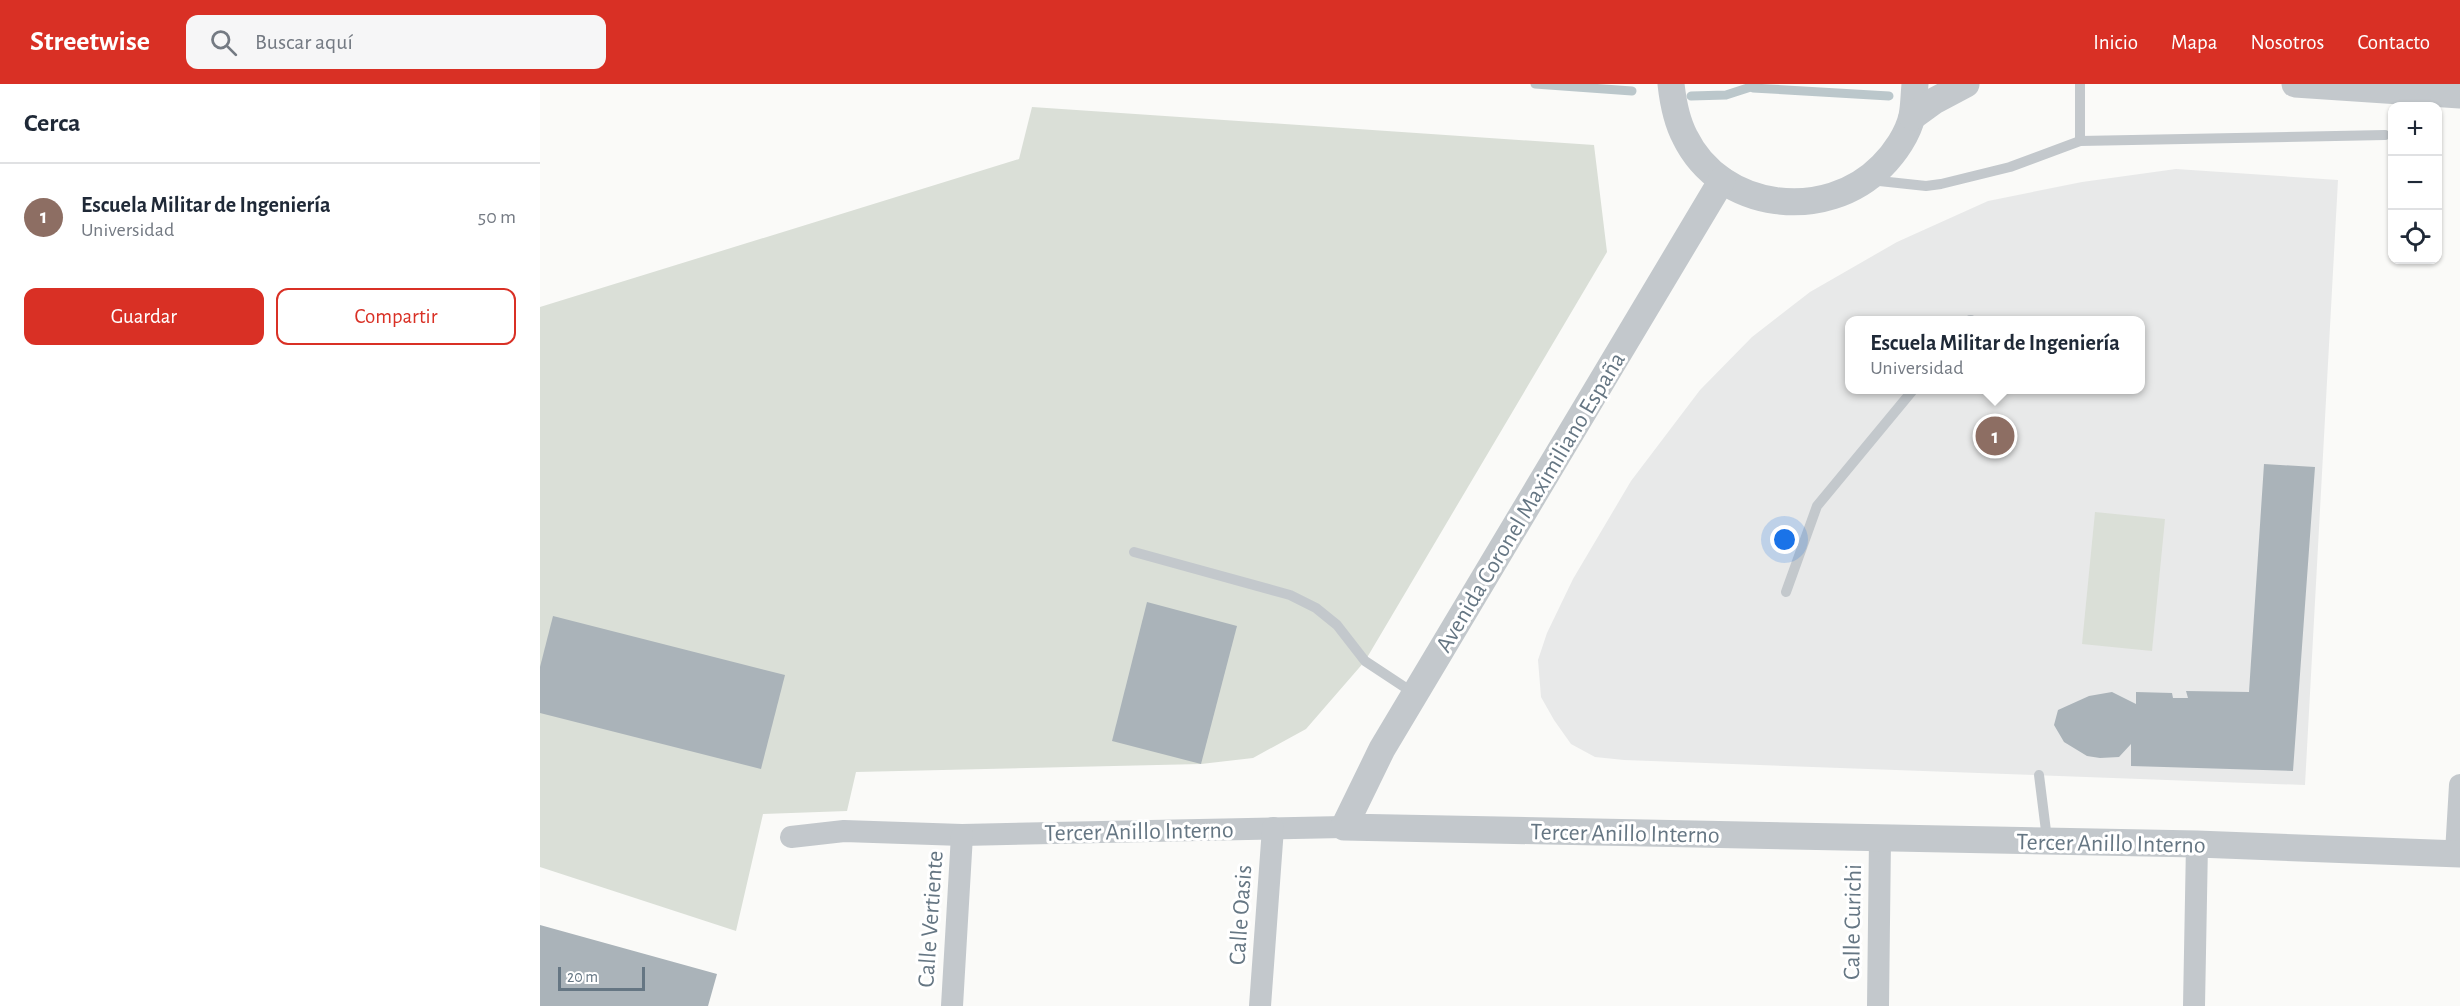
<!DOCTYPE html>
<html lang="es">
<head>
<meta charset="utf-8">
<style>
	body { margin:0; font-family:"Alegreya Sans",sans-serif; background:#f6f6f7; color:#1f2937 }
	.controls { position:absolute; right:18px; top:18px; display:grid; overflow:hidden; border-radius:12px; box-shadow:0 2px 4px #0004 }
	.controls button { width:54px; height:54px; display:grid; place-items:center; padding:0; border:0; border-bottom:2px solid #e0e1e3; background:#fff; color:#1f2937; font:30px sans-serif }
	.scale { position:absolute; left:18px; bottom:15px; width:87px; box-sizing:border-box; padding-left:6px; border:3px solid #657683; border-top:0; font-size:16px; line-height:21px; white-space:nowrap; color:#657683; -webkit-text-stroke:4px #fff; paint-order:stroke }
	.you { position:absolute; left:1245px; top:456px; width:21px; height:21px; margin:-15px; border:4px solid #fff; border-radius:50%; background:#1a73e8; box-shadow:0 0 0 9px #1a73e833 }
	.badge { display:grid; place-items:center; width:39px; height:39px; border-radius:50%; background:#d93025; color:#fff; font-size:20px; font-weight:700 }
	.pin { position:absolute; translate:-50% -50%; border:3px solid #fff; box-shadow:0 2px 6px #0006 }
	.popup { position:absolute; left:1305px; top:232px; width:300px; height:78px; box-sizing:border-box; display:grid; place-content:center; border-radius:12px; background:#fff; filter:drop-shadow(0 2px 4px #0005); font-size:20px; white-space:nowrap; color:#747a83 }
	.popup b { font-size:22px; color:#1f2937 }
	.popup::after { content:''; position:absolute; left:50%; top:100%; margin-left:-12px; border:12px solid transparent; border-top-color:#fff }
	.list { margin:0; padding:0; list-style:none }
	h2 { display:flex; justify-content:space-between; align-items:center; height:78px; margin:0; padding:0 24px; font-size:26px }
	h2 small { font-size:20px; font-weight:400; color:#747a83 }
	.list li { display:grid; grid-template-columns:39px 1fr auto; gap:18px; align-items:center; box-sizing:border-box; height:108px; padding:0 24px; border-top:2px solid #e0e1e3 }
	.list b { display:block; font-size:22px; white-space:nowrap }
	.list p { margin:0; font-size:20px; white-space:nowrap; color:#747a83 }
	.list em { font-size:20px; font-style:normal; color:#747a83 }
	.actions { display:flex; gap:12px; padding:18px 24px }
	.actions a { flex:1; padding:14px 0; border:2px solid #d93025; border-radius:12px; text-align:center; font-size:21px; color:#d93025 }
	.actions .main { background:#d93025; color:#fff }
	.icon { flex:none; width:33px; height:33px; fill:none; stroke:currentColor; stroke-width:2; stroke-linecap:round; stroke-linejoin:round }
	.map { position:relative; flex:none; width:1920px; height:922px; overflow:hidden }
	header { display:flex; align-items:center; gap:36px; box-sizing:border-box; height:84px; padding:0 30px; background:#d93025; color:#fff }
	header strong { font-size:28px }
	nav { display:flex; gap:33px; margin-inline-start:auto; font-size:21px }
	.search { width:420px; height:54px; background:#f6f6f7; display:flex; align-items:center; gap:15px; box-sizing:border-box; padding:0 21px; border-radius:12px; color:#747a83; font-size:22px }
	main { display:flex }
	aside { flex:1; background:#fff }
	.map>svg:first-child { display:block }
	.built { fill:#e8e9e9; fill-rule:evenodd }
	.green { fill:#dadfd7 }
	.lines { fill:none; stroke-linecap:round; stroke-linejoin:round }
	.stream { stroke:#bbc7cb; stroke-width:9 }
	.building { fill:#aab3b9 }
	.service { stroke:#c3c8cc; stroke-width:10 }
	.minor { stroke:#c3c8cc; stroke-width:22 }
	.tertiary { stroke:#c3c8cc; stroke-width:27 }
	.labels { text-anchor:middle; stroke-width:6; stroke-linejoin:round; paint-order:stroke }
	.street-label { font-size:24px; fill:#657683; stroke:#fff }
</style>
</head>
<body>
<header>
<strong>Streetwise</strong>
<div class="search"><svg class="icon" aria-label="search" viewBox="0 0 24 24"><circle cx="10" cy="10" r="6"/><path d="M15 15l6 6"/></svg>Buscar aquí</div>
<nav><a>Inicio</a><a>Mapa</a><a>Nosotros</a><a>Contacto</a></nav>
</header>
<main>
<aside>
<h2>Cerca<small></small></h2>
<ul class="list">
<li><span class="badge" style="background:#8d6e63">1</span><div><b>Escuela Militar de Ingeniería</b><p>Universidad</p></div><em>50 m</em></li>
</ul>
<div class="actions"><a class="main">Guardar</a><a>Compartir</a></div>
</aside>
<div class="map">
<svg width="1920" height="922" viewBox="0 0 1920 922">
	<rect width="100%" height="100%" fill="#fafaf8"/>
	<path class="built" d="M 1636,85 L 1798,96 L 1765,701 L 1084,676 L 1055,673 L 1031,660 L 1014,636 L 1001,613 L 998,576 L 1007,549 L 1033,495 L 1091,397 L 1160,306 L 1212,253 L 1270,208 L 1357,158 L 1448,117 L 1542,98 ZM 1310,236 L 1600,236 L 1600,306 L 1310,306 Z"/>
	<g class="green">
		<polygon points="492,23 1054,61 1067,168 825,577 766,645 713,674 661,680 316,688 307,727 223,730 196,847 0,783 0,223 479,75"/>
		<polygon points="1555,428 1625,435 1612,567 1542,560"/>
	</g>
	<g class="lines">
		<g class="stream">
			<polyline points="995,0 1092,7"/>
			<polyline points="1213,4 1349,12"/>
			<polyline points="1151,12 1186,11 1217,1"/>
		</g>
	</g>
	<g class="building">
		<polygon points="1724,380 1775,383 1753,687 1591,682 1591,660 1579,673 1560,674 1547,672 1524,658 1514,641 1518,626 1549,612 1572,608 1596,620 1596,608 1632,609 1633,614 1648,614 1646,607 1709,608"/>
		<polygon points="607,518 697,542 661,680 572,657"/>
		<polygon points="13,532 245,591 221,685 0,629 0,583"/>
		<polygon points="0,841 177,890 168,922 0,922"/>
	</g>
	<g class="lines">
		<g class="service">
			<polyline points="1540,57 1540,0"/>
			<polyline points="1330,96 1386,102 1401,100 1470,83 1540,57 1845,51"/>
			<polyline points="1430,236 1431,236"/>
			<polyline points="594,468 750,511 776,524 797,541 825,577 875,610"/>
			<polyline points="1246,508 1277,422 1373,306"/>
			<polyline points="1499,691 1507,755"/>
		</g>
		<g class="minor">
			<polyline points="251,753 304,747 422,751 804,743"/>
			<polyline points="1916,769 1920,701"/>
			<polyline points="412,922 422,751"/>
			<polyline points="720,922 733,744"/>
			<polyline points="1338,922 1340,754"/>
			<polyline points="1654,922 1657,760"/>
		</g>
		<g class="tertiary">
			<path d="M 1131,0 C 1133,18 1136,36 1145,53 C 1181,127 1286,139 1342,82 C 1355,69 1368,50 1372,32 C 1374,22 1374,10 1375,0"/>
			<polyline points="1755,0 1920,11"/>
			<polyline points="1372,33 1394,17 1426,0"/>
			<polyline points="1182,96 842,665 804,743 1657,760 1920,770"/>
		</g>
	</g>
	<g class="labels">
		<g class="street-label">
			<text transform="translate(990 418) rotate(-59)" y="8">Avenida Coronel Maximiliano España</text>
			<text transform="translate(599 747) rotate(-1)" y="8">Tercer Anillo Interno</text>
			<text transform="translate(1085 749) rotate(1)" y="8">Tercer Anillo Interno</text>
			<text transform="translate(1571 759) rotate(1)" y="8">Tercer Anillo Interno</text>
			<text transform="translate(700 831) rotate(-86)" y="8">Calle Oasis</text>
			<text transform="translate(390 835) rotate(-86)" y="8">Calle Vertiente</text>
			<text transform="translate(1312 838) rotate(-89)" y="8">Calle Curichi</text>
		</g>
	</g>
</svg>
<div class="controls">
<button>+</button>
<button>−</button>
<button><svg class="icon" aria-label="locate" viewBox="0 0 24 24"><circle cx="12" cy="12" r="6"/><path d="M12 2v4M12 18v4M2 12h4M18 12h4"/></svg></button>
</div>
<div class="scale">20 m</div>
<div class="you"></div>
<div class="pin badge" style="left:1455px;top:352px;background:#8d6e63">1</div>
<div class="popup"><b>Escuela Militar de Ingeniería</b>Universidad</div>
</div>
</main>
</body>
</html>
